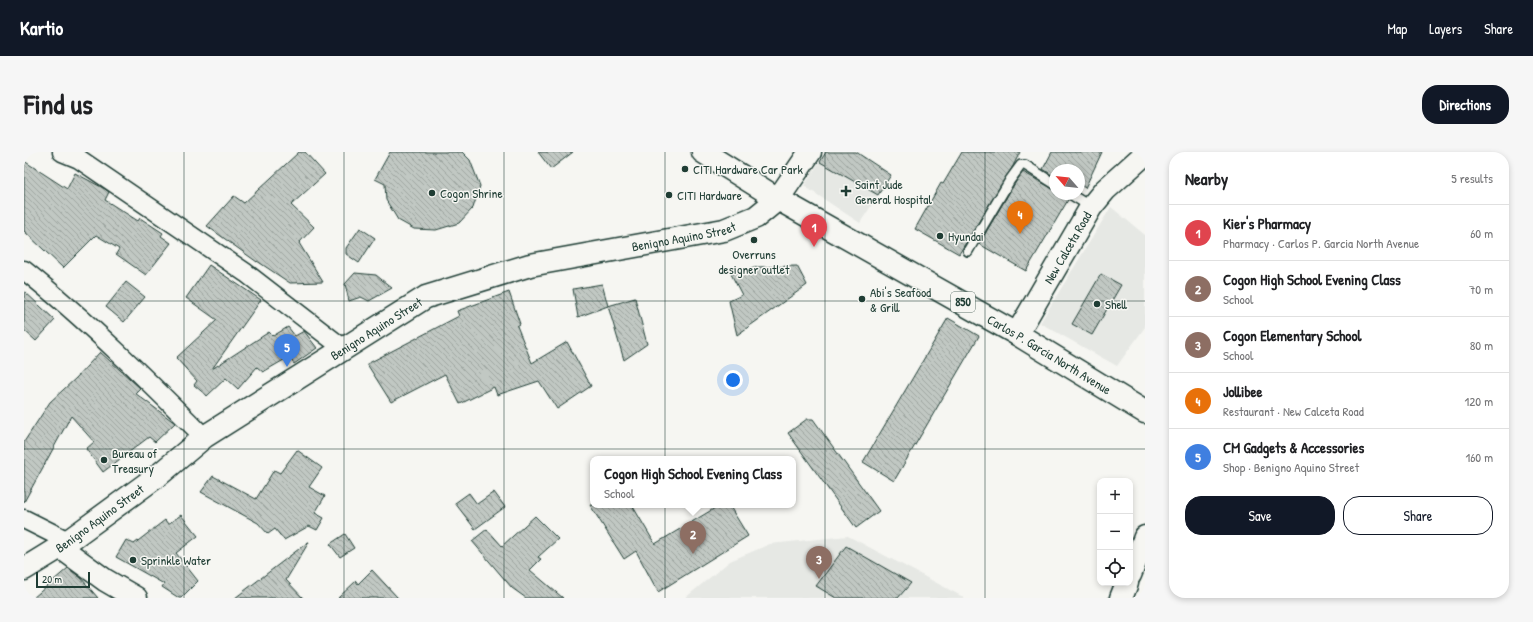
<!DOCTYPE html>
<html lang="en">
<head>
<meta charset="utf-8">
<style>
	body { margin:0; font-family:"Patrick Hand",sans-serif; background:#f6f6f6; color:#202124 }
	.controls { position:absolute; right:12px; bottom:12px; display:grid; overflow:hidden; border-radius:8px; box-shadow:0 2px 6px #0003 }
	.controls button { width:36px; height:36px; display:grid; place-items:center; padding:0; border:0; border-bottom:1px solid #e0e0e0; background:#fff; color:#202124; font:20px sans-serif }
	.compass { position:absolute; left:1025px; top:12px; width:36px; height:36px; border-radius:50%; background:#fff; box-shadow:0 2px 6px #0003; rotate:298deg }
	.scale { position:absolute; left:12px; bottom:10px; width:54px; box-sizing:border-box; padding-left:4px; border:2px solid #1f3d34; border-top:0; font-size:11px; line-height:14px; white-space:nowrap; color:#1f3d34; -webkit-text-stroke:3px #f6f6f2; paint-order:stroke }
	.you { position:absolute; left:709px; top:228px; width:14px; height:14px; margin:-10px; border:3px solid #fff; border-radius:50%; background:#1a73e8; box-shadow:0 0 0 6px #1a73e833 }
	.badge { display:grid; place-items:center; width:26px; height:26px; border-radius:50%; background:#111827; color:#fff; font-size:13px; font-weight:700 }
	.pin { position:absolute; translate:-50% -33px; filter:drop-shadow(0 1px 2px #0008) }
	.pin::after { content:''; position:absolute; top:21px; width:14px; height:12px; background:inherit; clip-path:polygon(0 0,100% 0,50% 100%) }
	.popup { position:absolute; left:566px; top:304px; width:206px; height:52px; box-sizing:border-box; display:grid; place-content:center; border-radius:8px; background:#fff; filter:drop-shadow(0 1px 3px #0005); font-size:13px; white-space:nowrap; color:#757577 }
	.popup b { font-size:15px; color:#202124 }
	.popup::after { content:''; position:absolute; left:50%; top:100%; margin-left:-8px; border:8px solid transparent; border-top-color:#fff }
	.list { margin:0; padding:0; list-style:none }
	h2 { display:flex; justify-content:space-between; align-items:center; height:52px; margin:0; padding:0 16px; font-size:17px }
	h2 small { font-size:13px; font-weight:400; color:#757577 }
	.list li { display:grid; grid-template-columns:26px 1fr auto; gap:12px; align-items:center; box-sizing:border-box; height:56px; padding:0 16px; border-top:1px solid #e0e0e0 }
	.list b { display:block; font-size:15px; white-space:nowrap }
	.list p { margin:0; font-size:13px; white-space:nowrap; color:#757577 }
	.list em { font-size:13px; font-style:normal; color:#757577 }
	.actions { display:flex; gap:8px; padding:12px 16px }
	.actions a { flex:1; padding:9px 0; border:1px solid #111827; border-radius:16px; text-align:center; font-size:14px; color:#111827 }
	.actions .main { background:#111827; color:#fff }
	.icon { flex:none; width:22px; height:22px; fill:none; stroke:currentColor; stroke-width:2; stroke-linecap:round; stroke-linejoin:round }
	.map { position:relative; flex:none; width:1121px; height:446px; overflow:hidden; border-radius:16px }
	header { display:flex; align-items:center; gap:24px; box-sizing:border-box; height:56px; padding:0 20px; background:#111827; color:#fff }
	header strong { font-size:19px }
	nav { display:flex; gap:22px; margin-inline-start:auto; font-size:14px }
	.intro { display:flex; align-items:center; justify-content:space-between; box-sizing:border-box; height:96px; padding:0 24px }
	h1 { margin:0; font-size:28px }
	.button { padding:10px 18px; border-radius:16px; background:#111827; color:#fff; font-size:14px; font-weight:700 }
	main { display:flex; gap:24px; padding:0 24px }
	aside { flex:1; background:#fff; border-radius:16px; box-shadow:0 2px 6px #0003 }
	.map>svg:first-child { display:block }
	.built { fill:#e6e8e4 }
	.building { fill:url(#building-back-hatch); stroke:#1f3d34 }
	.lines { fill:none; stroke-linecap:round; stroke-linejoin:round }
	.service-casing { stroke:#1f3d34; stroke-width:12 }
	.minor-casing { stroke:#1f3d34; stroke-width:21 }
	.tertiary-casing { stroke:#1f3d34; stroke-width:25 }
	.secondary-casing { stroke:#1f3d34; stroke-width:25 }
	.primary-casing { stroke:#1f3d34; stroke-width:25 }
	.service { stroke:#f6f6f2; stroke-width:9 }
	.minor { stroke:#f6f6f2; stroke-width:18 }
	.tertiary { stroke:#f6f6f2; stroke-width:22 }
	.secondary { stroke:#f6f6f2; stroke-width:22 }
	.primary { stroke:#f6f6f2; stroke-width:22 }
	.grid { fill:none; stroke:#1f3d34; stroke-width:1; stroke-opacity:0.55 }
	.poi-dot { fill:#1f3d34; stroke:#f6f6f2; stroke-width:1.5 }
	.labels { text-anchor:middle; stroke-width:3; stroke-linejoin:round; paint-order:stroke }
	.shield { fill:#f6f6f2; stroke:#60746d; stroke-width:1 }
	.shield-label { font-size:12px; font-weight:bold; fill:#1f3d34 }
	.poi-label { font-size:13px; fill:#1f3d34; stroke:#f6f6f2; text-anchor:start }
	.street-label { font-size:13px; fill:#1f3d34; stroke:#f6f6f2 }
</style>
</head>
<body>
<header>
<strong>Kartio</strong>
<nav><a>Map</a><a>Layers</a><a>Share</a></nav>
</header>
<div class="intro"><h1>Find us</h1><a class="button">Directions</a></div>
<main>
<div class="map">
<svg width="1121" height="446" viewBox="0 0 1121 446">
	<defs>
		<pattern id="building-back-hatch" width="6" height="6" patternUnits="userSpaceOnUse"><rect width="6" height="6" fill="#c1c8c3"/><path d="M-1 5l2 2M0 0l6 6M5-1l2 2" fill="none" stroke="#9ca49f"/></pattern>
	</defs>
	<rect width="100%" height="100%" fill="#f6f6f2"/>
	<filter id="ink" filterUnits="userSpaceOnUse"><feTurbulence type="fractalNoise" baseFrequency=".025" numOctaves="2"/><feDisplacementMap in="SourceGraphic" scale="8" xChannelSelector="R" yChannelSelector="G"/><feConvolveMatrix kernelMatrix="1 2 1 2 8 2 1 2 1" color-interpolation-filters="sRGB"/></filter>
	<g filter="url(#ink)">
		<g class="built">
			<polygon points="802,0 836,0 835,2 867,23 836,71 780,34"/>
			<polygon points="1087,55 1121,83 1121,175 1093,214 1016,171"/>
			<polygon points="824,384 941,446 661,446 706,409 746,392"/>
		</g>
		<g class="building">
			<polygon points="275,0 281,0 301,22 267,53 290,75 275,91 299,130 266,131 233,109 233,110 183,74 210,44 220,51"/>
			<polygon points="366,0 438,0 446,8 456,34 449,56 435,71 412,78 390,77 374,68 362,48 361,32 351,27"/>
			<polygon points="514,0 549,0 527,17"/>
			<polygon points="802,0 832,0 867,23 854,43 796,10"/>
			<polygon points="938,0 996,0 989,14 935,102 891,77 917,31 919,32"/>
			<polygon points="1028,0 1078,0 1061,36 1055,32 1055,18 1031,18 1031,25 1019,17"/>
			<polygon points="0,9 43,37 51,21 81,37 85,40 81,48 114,69 116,66 139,81 137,84 147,91 122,123 92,102 95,97 72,83 39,116 0,79"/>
			<polygon points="999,20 1031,38 1031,42 1040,42 1044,48 1002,119 955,92 991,31"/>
			<polygon points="336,76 351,86 335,111 322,102 322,96"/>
			<polygon points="185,113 237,148 188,217 245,180 249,184 264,175 271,184 280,179 293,196 270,212 265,205 239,220 233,215 214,237 202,226 183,244 170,233 173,229 152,206 193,168 162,146"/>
			<polygon points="773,114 783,133 713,183 705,149 718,143 707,122 734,115"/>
			<polygon points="331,121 352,123 368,136 345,149 337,145 325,149 321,132"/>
			<polygon points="1077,122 1097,133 1068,183 1048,172"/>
			<polygon points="102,130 121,145 100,170 82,155"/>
			<polygon points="578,132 584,154 554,165 549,137"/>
			<polygon points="0,139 31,168 12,189 0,178"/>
			<polygon points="485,140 496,172 493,174 508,211 543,190 567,234 533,257 515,229 473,243 470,235 436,252 421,222 367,250 343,212 435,164 433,159"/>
			<polygon points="611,146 623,192 600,208 584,154"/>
			<polygon points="924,166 955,184 870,329 839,310"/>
			<polygon points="76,200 116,236 111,241 151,271 131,290 125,285 79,320 62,297 70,290 47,264 0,350 0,290 26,250 52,226"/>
			<polygon points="783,267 789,267 855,359 832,376 764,281"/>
			<polygon points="273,298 298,316 285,335 301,344 291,361 300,366 293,378 285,374 260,388 251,377 244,382 234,371 177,340 189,324 232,347 250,318 256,321"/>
			<polygon points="470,340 481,355 451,377 431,351 445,341 453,352"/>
			<polygon points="566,353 608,353 631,392 696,353 705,353 724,384 634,440 612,399 600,407"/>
			<polygon points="157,363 174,384 152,401 174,429 157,446 155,446 138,435 140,432 92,405 102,388 110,392 141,368 144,372"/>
			<polygon points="511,364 534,387 514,405 517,407 506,418 539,446 502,446 488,436 448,389 463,377 478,394"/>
			<polygon points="321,382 330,396 316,405 306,392"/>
			<polygon points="284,390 285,390 262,428 279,446 211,446"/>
			<polygon points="822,394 887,431 874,446 812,446 792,434"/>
			<polygon points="44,416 57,426 74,446 9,446"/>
			<polygon points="348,418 374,446 314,446 332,429 334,432"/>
		</g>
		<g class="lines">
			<g class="service-casing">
				<g id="service">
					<polyline points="1046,42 1067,55"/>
					<polyline points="944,99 986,28 997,13 1001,13 1031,32"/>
				</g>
			</g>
			<g class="minor-casing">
				<g id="minor">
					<polyline points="38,0 55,7 222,121 319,196"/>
					<path d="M 0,118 C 64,169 122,227 180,285"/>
					<polyline points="0,367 44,389"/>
				</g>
			</g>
			<g class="tertiary-casing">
				<g id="tertiary">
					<path id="s1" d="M 993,182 L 1067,55 L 1081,38 L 1121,2"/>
					<polyline points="36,395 81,428 112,446"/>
					<polyline points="1106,423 1121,385"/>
					<polyline points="1097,446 1103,431"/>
				</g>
			</g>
			<g class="secondary-casing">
				<g id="secondary">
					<path id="s2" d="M 0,417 L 36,395 L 136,322 L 180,285 L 402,145 L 506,113 L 700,78 L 732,65 L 754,47 L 786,0"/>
				</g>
			</g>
			<g class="primary-casing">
				<g id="primary">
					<path id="s3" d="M 679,0 L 754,47 L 993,182 L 1121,260"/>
				</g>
			</g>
			<use href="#service" class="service"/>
			<use href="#minor" class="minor"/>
			<use href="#tertiary" class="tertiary"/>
			<use href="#secondary" class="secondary"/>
			<use href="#primary" class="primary"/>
		</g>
	</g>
	<path class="grid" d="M 160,0 L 160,446M 320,0 L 320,446M 480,0 L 480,446M 641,0 L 641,446M 801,0 L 801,446M 961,0 L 961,446M 0,149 L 1121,149M 0,297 L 1121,297"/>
	<g class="poi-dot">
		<circle cx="661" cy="17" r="4"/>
		<path d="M820 33h4v4h4v4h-4v4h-4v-4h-4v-4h4z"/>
		<circle cx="408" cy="41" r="4"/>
		<circle cx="645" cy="43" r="4"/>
		<circle cx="916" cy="84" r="4"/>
		<circle cx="730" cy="88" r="4"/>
		<circle cx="838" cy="147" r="4"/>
		<circle cx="1073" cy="152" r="4"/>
		<circle cx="80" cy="308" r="4"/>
		<circle cx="109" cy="408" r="4"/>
	</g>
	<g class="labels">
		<rect class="shield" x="927" y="140" width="24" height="20" rx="3"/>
		<g class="shield-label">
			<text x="939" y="154">850</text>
		</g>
		<g class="poi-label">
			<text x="669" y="22">CITI Hardware Car Park</text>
			<text x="831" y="37">Saint Jude<tspan x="831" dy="15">General Hospital</tspan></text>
			<text x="416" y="46">Cogon Shrine</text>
			<text x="653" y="48">CITI Hardware</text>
			<text x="924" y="89">Hyundai</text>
			<text x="730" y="107" text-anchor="middle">Overruns<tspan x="730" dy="15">designer outlet</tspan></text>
			<text x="846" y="145">Abi's Seafood<tspan x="846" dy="15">&amp; Grill</tspan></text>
			<text x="1081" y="157">Shell</text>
			<text x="88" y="306">Bureau of<tspan x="88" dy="15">Treasury</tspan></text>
			<text x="117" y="413">Sprinkle Water</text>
		</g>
		<g class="street-label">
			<text dy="5" stroke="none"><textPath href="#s2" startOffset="751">Benigno Aquino Street</textPath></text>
			<text dy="5" stroke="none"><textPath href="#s1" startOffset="100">New Calceta Road</textPath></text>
			<text dy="5" stroke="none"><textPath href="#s2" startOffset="427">Benigno Aquino Street</textPath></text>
			<text dy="5" stroke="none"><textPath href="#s3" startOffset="401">Carlos P. Garcia North Avenue</textPath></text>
			<text dy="5" stroke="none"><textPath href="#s2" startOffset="91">Benigno Aquino Street</textPath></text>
		</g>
	</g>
</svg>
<div class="controls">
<button>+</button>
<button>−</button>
<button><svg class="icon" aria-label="locate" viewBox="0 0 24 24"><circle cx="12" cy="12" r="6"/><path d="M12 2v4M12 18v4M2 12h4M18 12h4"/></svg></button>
</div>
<svg class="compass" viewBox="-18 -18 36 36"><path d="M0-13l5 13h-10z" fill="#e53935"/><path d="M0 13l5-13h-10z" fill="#757577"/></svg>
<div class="scale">20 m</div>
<div class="you"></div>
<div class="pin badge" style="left:790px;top:95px;background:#e0444e">1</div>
<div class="pin badge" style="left:669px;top:402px;background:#8d6e63">2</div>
<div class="popup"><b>Cogon High School Evening Class</b>School</div>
<div class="pin badge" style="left:795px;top:427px;background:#8d6e63">3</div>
<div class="pin badge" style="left:996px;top:82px;background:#e8710a">4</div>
<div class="pin badge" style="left:263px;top:215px;background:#3f7fe0">5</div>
</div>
<aside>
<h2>Nearby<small>5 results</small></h2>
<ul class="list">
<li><span class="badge" style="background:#e0444e">1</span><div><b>Kier's Pharmacy</b><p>Pharmacy · Carlos P. Garcia North Avenue</p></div><em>60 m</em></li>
<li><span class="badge" style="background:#8d6e63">2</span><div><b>Cogon High School Evening Class</b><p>School</p></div><em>70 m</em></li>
<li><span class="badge" style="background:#8d6e63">3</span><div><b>Cogon Elementary School</b><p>School</p></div><em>80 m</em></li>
<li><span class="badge" style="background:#e8710a">4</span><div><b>Jollibee</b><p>Restaurant · New Calceta Road</p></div><em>120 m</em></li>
<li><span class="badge" style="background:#3f7fe0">5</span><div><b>CM Gadgets &amp; Accessories</b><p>Shop · Benigno Aquino Street</p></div><em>160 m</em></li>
</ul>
<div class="actions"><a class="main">Save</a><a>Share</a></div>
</aside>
</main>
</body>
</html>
